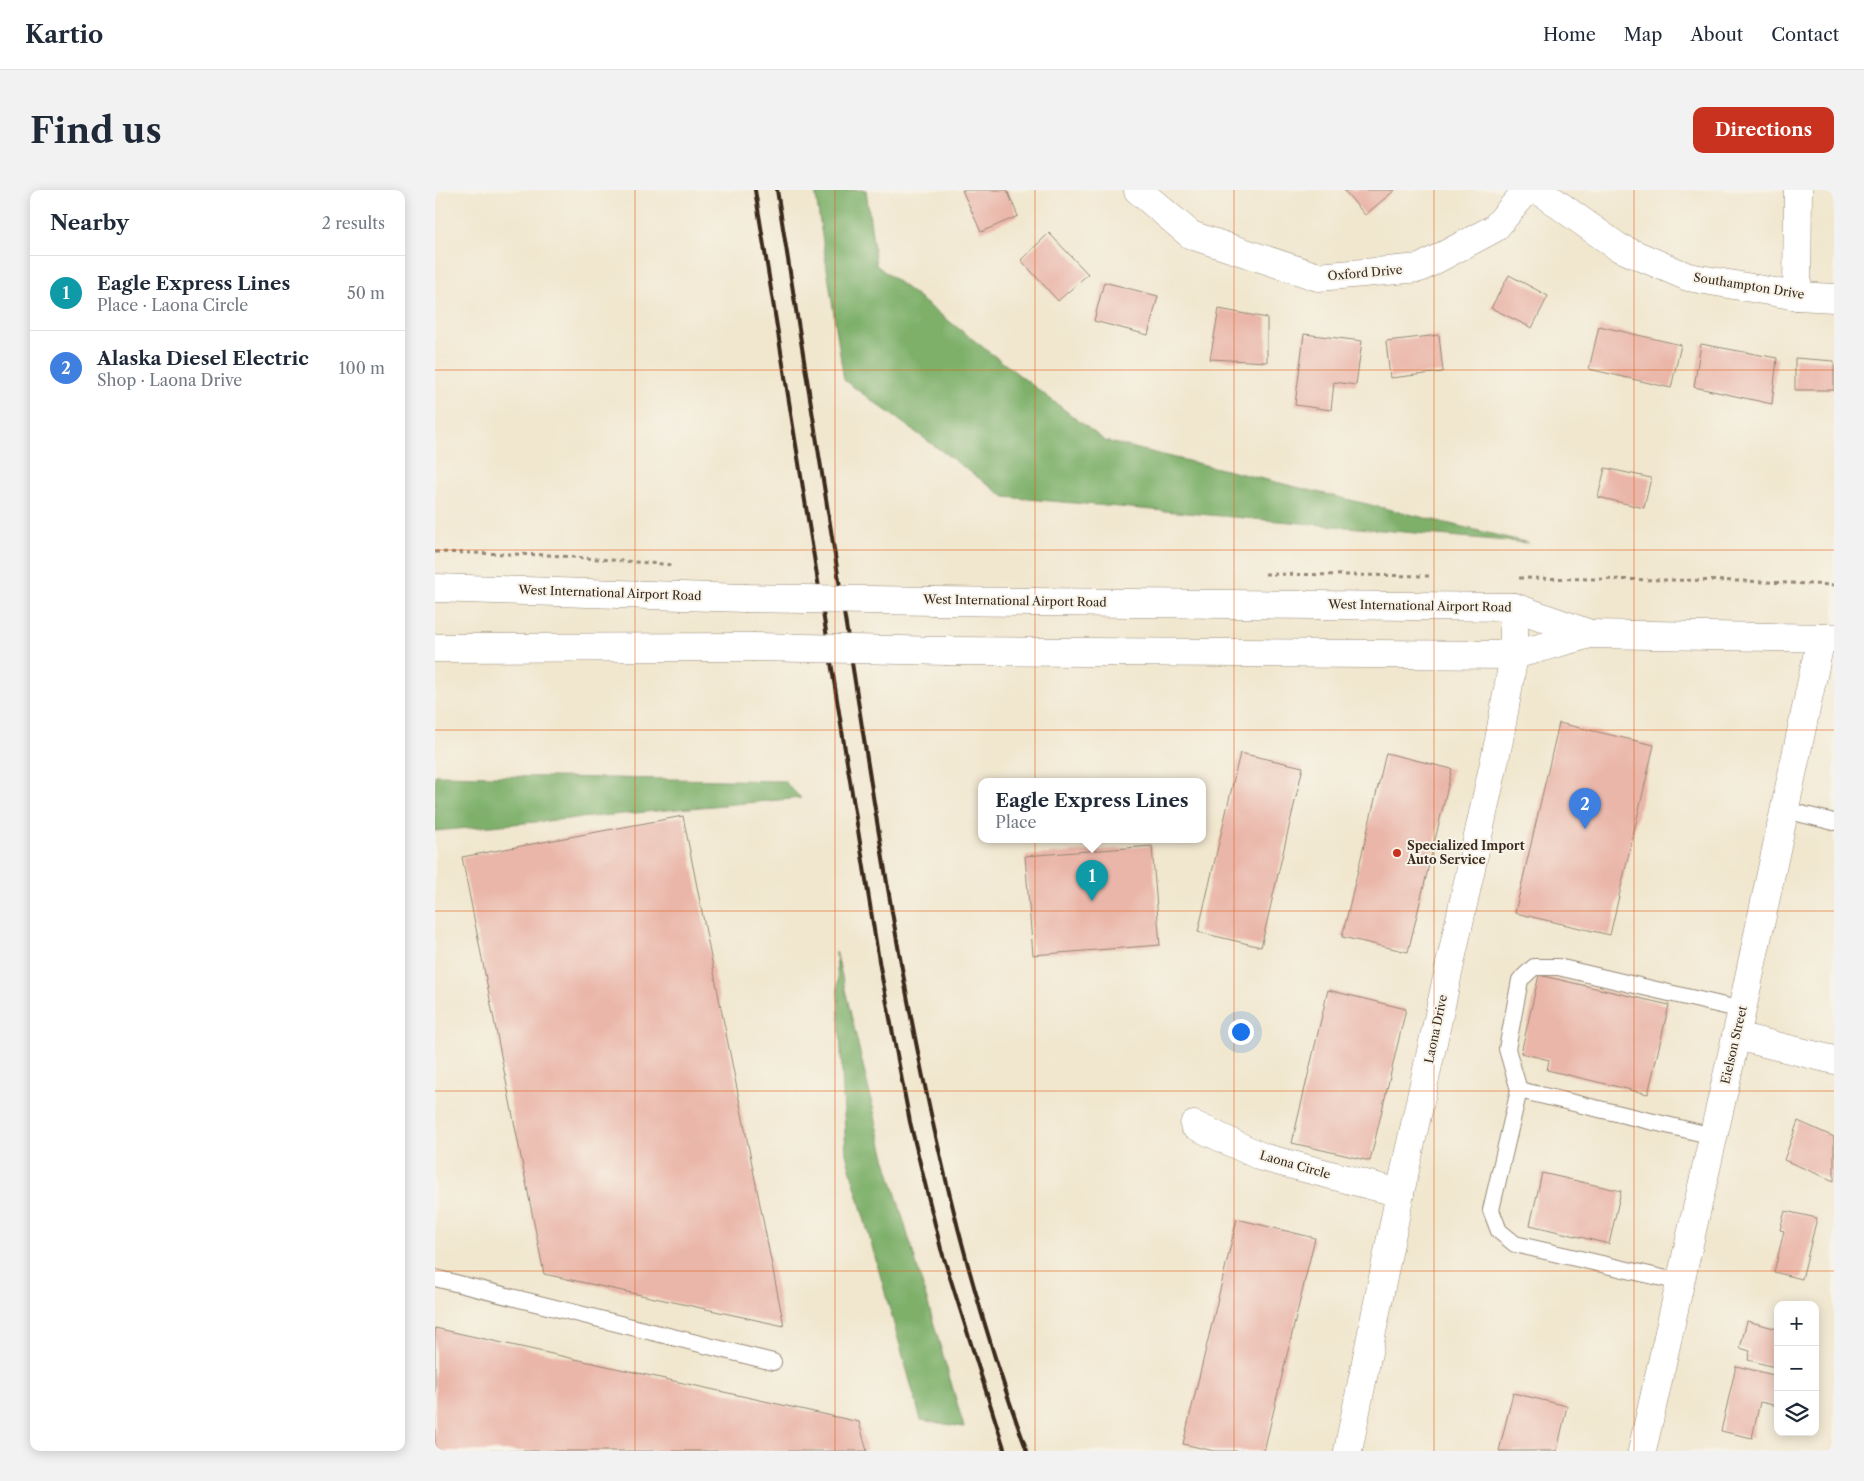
<!DOCTYPE html>
<html lang="en">
<head>
<meta charset="utf-8">
<style>
	body { margin:0; font-family:"Libre Caslon Text",serif; background:#f2f2f3; color:#1f2937 }
	.controls { position:absolute; right:15px; bottom:15px; display:grid; overflow:hidden; border-radius:10px; box-shadow:0 2px 12px #0003 }
	.controls button { width:45px; height:45px; display:grid; place-items:center; padding:0; border:0; border-bottom:1px solid #e0e1e3; background:#fff; color:#1f2937; font:25px sans-serif }
	.you { position:absolute; left:805px; top:841px; width:18px; height:18px; margin:-12px; border:4px solid #fff; border-radius:50%; background:#1a73e8; box-shadow:0 0 0 8px #1a73e833 }
	.badge { display:grid; place-items:center; width:32px; height:32px; border-radius:50%; background:#c8321e; color:#fff; font-size:16px; font-weight:700 }
	.pin { position:absolute; translate:-50% -41px; filter:drop-shadow(0 1px 2px #0008) }
	.pin::after { content:''; position:absolute; top:26px; width:18px; height:15px; background:inherit; clip-path:polygon(0 0,100% 0,50% 100%) }
	.popup { position:absolute; left:543px; top:588px; width:228px; height:65px; box-sizing:border-box; display:grid; place-content:center; border-radius:10px; background:#fff; filter:drop-shadow(0 1px 4px #0005); font-size:16px; white-space:nowrap; color:#747a83 }
	.popup b { font-size:19px; color:#1f2937 }
	.popup::after { content:''; position:absolute; left:50%; top:100%; margin-left:-10px; border:10px solid transparent; border-top-color:#fff }
	.list { margin:0; padding:0; list-style:none }
	h2 { display:flex; justify-content:space-between; align-items:center; height:65px; margin:0; padding:0 20px; font-size:21px }
	h2 small { font-size:16px; font-weight:400; color:#747a83 }
	.list li { display:grid; grid-template-columns:32px 1fr auto; gap:15px; align-items:center; box-sizing:border-box; height:75px; padding:0 20px; border-top:1px solid #e0e1e3 }
	.list b { display:block; font-size:19px; white-space:nowrap }
	.list p { margin:0; font-size:16px; white-space:nowrap; color:#747a83 }
	.list em { font-size:16px; font-style:normal; color:#747a83 }
	.icon { flex:none; width:28px; height:28px; fill:none; stroke:currentColor; stroke-width:2; stroke-linecap:round; stroke-linejoin:round }
	.map { position:relative; flex:none; width:1399px; height:1261px; overflow:hidden; border-radius:10px }
	header { display:flex; align-items:center; gap:30px; box-sizing:border-box; height:70px; padding:0 25px; background:#fff; border-bottom:1px solid #e0e1e3 }
	header strong { font-size:24px }
	nav { display:flex; gap:28px; margin-inline-start:auto; font-size:18px }
	.intro { display:flex; align-items:center; justify-content:space-between; box-sizing:border-box; height:120px; padding:0 30px }
	h1 { margin:0; font-size:35px }
	.button { padding:12px 22px; border-radius:10px; background:#c8321e; color:#fff; font-size:18px; font-weight:700 }
	main { display:flex; gap:30px; padding:0 30px }
	aside { flex:1; background:#fff; border-radius:10px; box-shadow:0 2px 12px #0003 }
	.map>svg:first-child { display:block }
	.forest { fill:#7eb06b; stroke:#5c6d44 }
	.building { fill:#eab6a9 }
	.lines { fill:none; stroke-linecap:round; stroke-linejoin:round }
	.service-casing { stroke:#968876; stroke-width:18 }
	.minor-casing { stroke:#968876; stroke-width:29 }
	.primary-casing { stroke:#968876; stroke-width:29 }
	.path { stroke:#968876; stroke-width:3; stroke-dasharray:4 4; stroke-linecap:butt }
	.service { stroke:#fff; stroke-width:16 }
	.minor { stroke:#fff; stroke-width:28 }
	.primary { stroke:#fff; stroke-width:28 }
	.rail { stroke:#3b2a1e; stroke-width:4 }
	.primary-bridge-casing { stroke:#968876; stroke-width:29; stroke-linecap:butt }
	.primary-bridge { stroke:#fff; stroke-width:28 }
	.grid { fill:none; stroke:#df570d; stroke-width:1; stroke-opacity:0.55 }
	.poi-dot { fill:#c8321e; stroke:#f7f3e8; stroke-width:2 }
	.labels { text-anchor:middle; stroke-width:4; stroke-linejoin:round; paint-order:stroke }
	.street-label { font-size:12px; fill:#3b2a1e; stroke:#f7f3e8 }
	.poi-label { font-size:12px; font-weight:bold; fill:#3b2a1e; stroke:#f7f3e8; text-anchor:start }
</style>
</head>
<body>
<header>
<strong>Kartio</strong>
<nav><a>Home</a><a>Map</a><a>About</a><a>Contact</a></nav>
</header>
<div class="intro"><h1>Find us</h1><a class="button">Directions</a></div>
<main>
<aside>
<h2>Nearby<small>2 results</small></h2>
<ul class="list">
<li><span class="badge" style="background:#0f9aa8">1</span><div><b>Eagle Express Lines</b><p>Place · Laona Circle</p></div><em>50 m</em></li>
<li><span class="badge" style="background:#3f7fe0">2</span><div><b>Alaska Diesel Electric</b><p>Shop · Laona Drive</p></div><em>100 m</em></li>
</ul>
</aside>
<div class="map">
<svg width="1399" height="1261" viewBox="0 0 1399 1261">
	<rect width="100%" height="100%" fill="#f7f3e8"/>
	<filter id="ink" filterUnits="userSpaceOnUse"><feTurbulence type="fractalNoise" baseFrequency=".02" numOctaves="2"/><feDisplacementMap in="SourceGraphic" scale="10" xChannelSelector="R" yChannelSelector="G"/><feConvolveMatrix kernelMatrix="1 2 1 2 8 2 1 2 1" color-interpolation-filters="sRGB"/></filter>
	<filter id="wash" filterUnits="userSpaceOnUse"><feTurbulence type="fractalNoise" baseFrequency=".0096" numOctaves="4" result="noise"/><feDisplacementMap in="SourceGraphic" scale="20" xChannelSelector="R" yChannelSelector="G"/><feGaussianBlur stdDeviation="1.12" result="paint"/><feColorMatrix in="noise" values="0 0 0 0 0 0 0 0 0 0 0 0 0 0 0 0 0 1.4 0 .05"/><feComposite in="paint" operator="in"/></filter>
	<g filter="url(#wash)">
		<rect width="100%" height="100%" fill="#f1e7cf"/>
		<g class="forest">
			<polygon points="380,0 431,0 441,75 670,251 1094,353 570,307 409,190"/>
			<polygon points="0,585 349,591 366,608 0,641"/>
			<polygon points="401,761 448,960 529,1237 486,1230 411,964"/>
		</g>
		<g id="blocks">
			<g class="building">
				<polygon points="527,0 572,0 583,26 546,42"/>
				<polygon points="909,0 960,0 930,25"/>
				<polygon points="614,43 653,84 623,111 586,70"/>
				<polygon points="1074,85 1113,106 1097,138 1056,118"/>
				<polygon points="669,92 723,106 713,145 659,131"/>
				<polygon points="784,119 832,128 832,172 775,169"/>
				<polygon points="1164,136 1246,155 1236,198 1154,179"/>
				<polygon points="869,144 927,151 921,195 899,192 896,220 860,215"/>
				<polygon points="1004,145 1008,182 955,188 951,151"/>
				<polygon points="1266,154 1342,168 1337,214 1259,197"/>
				<polygon points="1360,168 1399,171 1399,200 1360,200"/>
				<polygon points="1170,278 1216,288 1209,318 1163,307"/>
				<polygon points="1124,533 1219,555 1175,745 1080,723"/>
				<polygon points="805,563 868,577 826,757 763,742"/>
				<polygon points="951,563 1017,579 973,762 907,747"/>
				<polygon points="248,626 349,1136 109,1084 27,667"/>
				<polygon points="717,656 725,755 598,765 590,666"/>
				<polygon points="1104,785 1234,815 1213,904 1112,880 1114,870 1086,863"/>
				<polygon points="893,800 971,819 935,971 857,953"/>
				<polygon points="1363,931 1399,947 1399,991 1349,970"/>
				<polygon points="1107,983 1186,1001 1174,1054 1095,1035"/>
				<polygon points="1350,1021 1382,1028 1367,1089 1339,1082 1349,1041 1345,1040"/>
				<polygon points="802,1029 880,1048 829,1261 779,1261 748,1254"/>
				<polygon points="1312,1131 1343,1139 1343,1178 1313,1170 1315,1161 1305,1158"/>
				<polygon points="0,1138 424,1232 432,1261 0,1261"/>
				<polygon points="1301,1176 1343,1186 1343,1216 1325,1212 1317,1248 1286,1241"/>
				<polygon points="1078,1203 1132,1216 1122,1261 1064,1261"/>
			</g>
		</g>
	</g>
	<g filter="url(#ink)">
		<use href="#blocks" fill-opacity="0" stroke="#968876" stroke-width="1"/>
		<g class="lines">
			<g class="service-casing">
				<g id="service">
					<polyline points="1350,620 1399,632"/>
					<polyline points="1084,900 1072,859 1085,790 1099,777 1123,777 1307,820"/>
					<polyline points="0,1088 338,1172"/>
					<polyline points="1245,1092 1080,1054 1064,1041 1056,1020 1084,900 1278,946"/>
				</g>
			</g>
			<g class="minor-casing">
				<g id="minor">
					<polyline points="703,0 756,45 883,87 985,78 1060,38 1092,0"/>
					<polyline points="1103,0 1183,57 1253,87 1362,106 1399,108"/>
					<polyline points="1362,106 1363,0"/>
					<polyline points="1301,846 1399,870"/>
					<polyline points="759,935 827,967 965,1003"/>
					<polyline points="913,1261 965,1003 1064,550 1079,465 1079,417"/>
					<polyline points="1207,1261 1307,820 1386,448"/>
				</g>
			</g>
			<g class="primary-casing">
				<g id="primary">
					<polyline points="0,398 309,408"/>
					<polyline points="500,411 1079,417 1155,444"/>
					<polyline points="0,458 317,457"/>
					<polyline points="513,461 1079,465 1155,444 1399,448"/>
				</g>
			</g>
			<g class="path">
				<polyline points="0,362 113,365 239,375"/>
				<polyline points="830,384 996,386"/>
				<polyline points="1084,388 1308,391 1399,395"/>
			</g>
			<use href="#service" class="service"/>
			<use href="#minor" class="minor"/>
			<use href="#primary" class="primary"/>
			<g class="rail">
				<polyline points="320,0 445,777 475,932 506,1059 570,1261"/>
				<path d="M 342,0 C 367,166 396,332 421,498 C 461,756 501,1015 592,1261"/>
			</g>
			<g class="primary-bridge-casing">
				<g id="primary-bridge">
					<polyline points="309,408 500,411"/>
					<polyline points="317,457 513,461"/>
				</g>
			</g>
			<use href="#primary-bridge" class="primary-bridge"/>
		</g>
	</g>
	<path class="grid" d="M 200,0 L 200,1261M 400,0 L 400,1261M 600,0 L 600,1261M 799,0 L 799,1261M 999,0 L 999,1261M 1199,0 L 1199,1261M 0,180 L 1399,180M 0,360 L 1399,360M 0,540 L 1399,540M 0,721 L 1399,721M 0,901 L 1399,901M 0,1081 L 1399,1081"/>
	<circle class="poi-dot" cx="962" cy="663" r="5"/>
	<g class="labels">
		<g class="street-label">
			<text transform="translate(930 83) rotate(-5)" y="4">Oxford Drive</text>
			<text transform="translate(1314 96) rotate(9)" y="4">Southampton Drive</text>
			<text transform="translate(175 403) rotate(2)" y="4">West International Airport Road</text>
			<text transform="translate(580 411) rotate(1)" y="4">West International Airport Road</text>
			<text transform="translate(985 416) rotate(1)" y="4">West International Airport Road</text>
			<text transform="translate(1001 839) rotate(-78)" y="4">Laona Drive</text>
			<text transform="translate(1299 855) rotate(-77)" y="4">Eielson Street</text>
			<text transform="translate(860 975) rotate(16)" y="4">Laona Circle</text>
		</g>
		<g class="poi-label">
			<text x="972" y="660">Specialized Import<tspan x="972" dy="14">Auto Service</tspan></text>
		</g>
	</g>
</svg>
<div class="controls">
<button>+</button>
<button>−</button>
<button><svg class="icon" aria-label="layers" viewBox="0 0 24 24"><path d="M12 4l9 5-9 5-9-5zM3 14l9 5 9-5"/></svg></button>
</div>
<div class="you"></div>
<div class="pin badge" style="left:657px;top:711px;background:#0f9aa8">1</div>
<div class="popup"><b>Eagle Express Lines</b>Place</div>
<div class="pin badge" style="left:1150px;top:639px;background:#3f7fe0">2</div>
</div>
</main>
</body>
</html>
